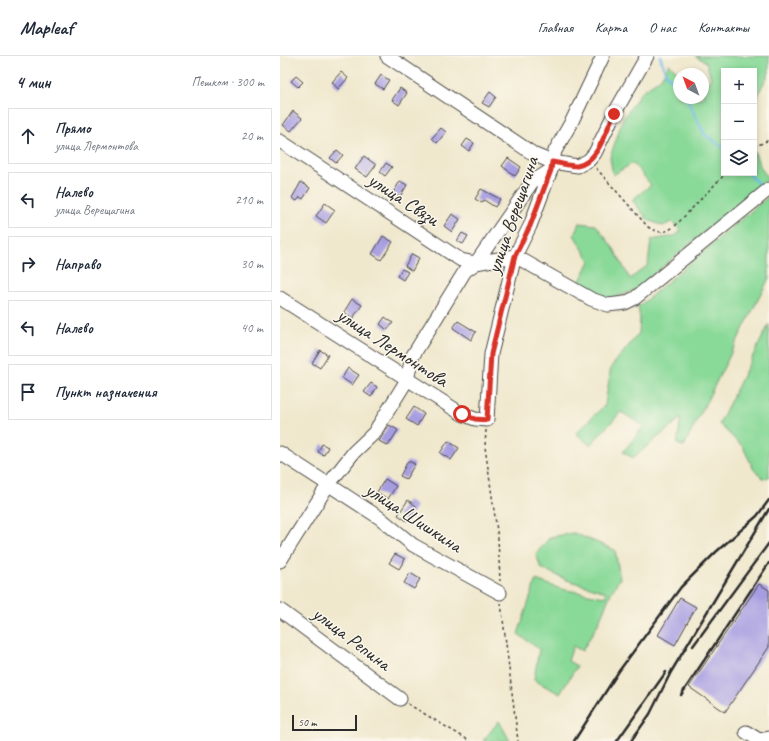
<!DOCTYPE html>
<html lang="ru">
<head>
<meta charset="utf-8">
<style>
	body { margin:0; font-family:Caveat,sans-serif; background:#f6f6f7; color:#1f2937 }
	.controls { position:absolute; right:12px; top:12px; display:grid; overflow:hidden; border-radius:0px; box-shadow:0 2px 6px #0003 }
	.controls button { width:36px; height:36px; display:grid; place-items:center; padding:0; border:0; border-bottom:1px solid #e0e1e3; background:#fff; color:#1f2937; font:20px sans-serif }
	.compass { position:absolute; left:393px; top:12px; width:36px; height:36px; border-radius:50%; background:#fff; box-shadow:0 2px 6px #0003; rotate:319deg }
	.scale { position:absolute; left:12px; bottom:10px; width:65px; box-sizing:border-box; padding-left:4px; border:2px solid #2b2b2b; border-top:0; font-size:11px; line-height:14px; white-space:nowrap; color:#2b2b2b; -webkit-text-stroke:3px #fbf7ec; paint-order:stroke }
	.stop { position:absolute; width:12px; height:12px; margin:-9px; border:3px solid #d93025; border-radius:50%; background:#fff }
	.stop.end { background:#d93025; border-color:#fff; box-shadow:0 1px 4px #0008 }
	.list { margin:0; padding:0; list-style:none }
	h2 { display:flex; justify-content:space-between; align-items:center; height:52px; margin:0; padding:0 16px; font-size:17px }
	h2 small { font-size:13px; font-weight:400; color:#747a83 }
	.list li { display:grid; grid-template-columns:26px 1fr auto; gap:12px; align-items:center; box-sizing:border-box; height:56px; margin:0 8px 8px; padding:0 8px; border:1px solid #e0e1e3; border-radius:0px }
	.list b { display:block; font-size:15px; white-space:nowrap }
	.list p { margin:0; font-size:13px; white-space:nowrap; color:#747a83 }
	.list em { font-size:13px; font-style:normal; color:#747a83 }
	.icon { flex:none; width:22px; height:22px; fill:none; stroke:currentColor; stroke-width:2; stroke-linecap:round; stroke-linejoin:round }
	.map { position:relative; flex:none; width:489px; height:685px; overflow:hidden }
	header { display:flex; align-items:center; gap:24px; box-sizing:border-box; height:56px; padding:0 20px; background:#fff; border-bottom:1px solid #e0e1e3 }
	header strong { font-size:19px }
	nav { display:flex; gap:22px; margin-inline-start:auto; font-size:14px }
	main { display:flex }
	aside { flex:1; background:#fff }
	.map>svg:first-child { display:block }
	.green { fill:#89d998; stroke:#5a8262 }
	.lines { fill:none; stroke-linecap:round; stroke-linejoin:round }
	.stream { stroke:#73baea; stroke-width:2.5 }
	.building { fill:#a69ce1 }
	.minor-casing { stroke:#494743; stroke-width:15 }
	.path { stroke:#494743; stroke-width:1.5; stroke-dasharray:3 3; stroke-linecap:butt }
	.minor { stroke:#fff; stroke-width:13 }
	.rail { stroke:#2b2b2b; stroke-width:2.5 }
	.route { stroke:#d93025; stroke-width:5 }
	.labels { text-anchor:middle; stroke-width:3; stroke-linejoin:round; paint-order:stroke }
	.street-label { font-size:20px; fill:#2b2b2b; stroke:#fbf7ec }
</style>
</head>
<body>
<header>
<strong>Mapleaf</strong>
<nav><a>Главная</a><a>Карта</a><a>О нас</a><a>Контакты</a></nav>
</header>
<main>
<aside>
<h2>4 мин<small>Пешком · 300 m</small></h2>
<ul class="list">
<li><svg class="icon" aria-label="ahead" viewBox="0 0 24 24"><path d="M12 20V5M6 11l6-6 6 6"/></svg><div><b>Прямо</b><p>улица Лермонтова</p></div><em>20 m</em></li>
<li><svg class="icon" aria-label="left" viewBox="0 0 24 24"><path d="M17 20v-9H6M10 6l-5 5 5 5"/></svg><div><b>Налево</b><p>улица Верещагина</p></div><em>210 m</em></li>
<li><svg class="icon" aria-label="right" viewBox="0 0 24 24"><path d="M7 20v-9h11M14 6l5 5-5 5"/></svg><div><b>Направо</b></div><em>30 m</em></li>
<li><svg class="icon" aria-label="left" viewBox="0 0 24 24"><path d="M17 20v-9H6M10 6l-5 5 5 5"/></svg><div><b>Налево</b></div><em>40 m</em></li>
<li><svg class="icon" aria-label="arrive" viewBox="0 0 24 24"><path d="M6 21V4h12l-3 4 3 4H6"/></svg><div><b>Пункт назначения</b></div></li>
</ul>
</aside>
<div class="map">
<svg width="489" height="685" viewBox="0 0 489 685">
	<rect width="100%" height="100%" fill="#fbf7ec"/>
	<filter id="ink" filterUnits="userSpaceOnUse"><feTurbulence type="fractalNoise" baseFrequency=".025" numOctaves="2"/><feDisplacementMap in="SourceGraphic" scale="8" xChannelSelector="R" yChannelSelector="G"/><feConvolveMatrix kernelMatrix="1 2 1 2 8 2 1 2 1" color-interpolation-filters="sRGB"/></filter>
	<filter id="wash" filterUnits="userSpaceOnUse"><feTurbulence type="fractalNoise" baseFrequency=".012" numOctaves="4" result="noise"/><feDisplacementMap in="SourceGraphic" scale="16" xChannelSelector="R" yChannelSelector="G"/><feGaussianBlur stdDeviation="0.9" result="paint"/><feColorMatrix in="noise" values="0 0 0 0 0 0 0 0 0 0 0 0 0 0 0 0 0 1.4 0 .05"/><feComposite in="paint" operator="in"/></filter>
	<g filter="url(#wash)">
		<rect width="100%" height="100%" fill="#f0e8cd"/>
		<g class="green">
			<polygon points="415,0 489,0 489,17 474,46 474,15 444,15 444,117 474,117 474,94 480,110 488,123 355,234 329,244 297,231 310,205 294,179 299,167 316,169 334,193 350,223 368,209 371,184 395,180 401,175 392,166 383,170 368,164 352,144 371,129 353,107 333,119 330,102 342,65 361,36 381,22 389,8 400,18 399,42 423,42 423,31 431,22 426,6"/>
			<polygon points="489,140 489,222 404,390 397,388 401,362 353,402 343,396 364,370 341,356 310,389 296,377 325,349 331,311 359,277 360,263 358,251"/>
			<polygon points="489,268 489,421 483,423 474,414 463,391 439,368"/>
			<polygon points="294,477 335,494 340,522 331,537 318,568 302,595 293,590 288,605 297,610 280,638 254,624 259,593 238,578 256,524 281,533 325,541 326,536 287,524 261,512 256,498 270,481"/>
			<polygon points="219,665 230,685 203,685"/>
		</g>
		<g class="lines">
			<g class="stream">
				<polyline points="380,0 386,18 399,31"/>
				<polyline points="406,42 425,79 444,92"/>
				<polyline points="468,117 483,133"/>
			</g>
		</g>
		<g id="blocks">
			<g class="building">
				<polygon points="61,16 68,22 58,33 52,26"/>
				<polygon points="101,19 109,24 103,33 95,28"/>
				<polygon points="16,20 23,26 18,31 11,25"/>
				<polygon points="120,32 127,37 119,49 112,44"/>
				<polygon points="210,36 216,41 209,51 202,47"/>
				<polygon points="13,55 22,62 11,75 3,69"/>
				<polygon points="161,72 166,76 157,87 152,82"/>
				<polygon points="187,83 194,87 189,95 182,90"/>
				<polygon points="57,94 63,99 56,107 50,102"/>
				<polygon points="84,100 96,109 87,121 75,113"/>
				<polygon points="228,102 241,111 235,120 222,110"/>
				<polygon points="106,107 112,111 105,120 100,116"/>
				<polygon points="120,125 127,129 120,141 113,137"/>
				<polygon points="21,126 30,132 23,143 20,141 17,145 12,142"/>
				<polygon points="201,133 220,143 215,151 204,144 202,147 195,143"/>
				<polygon points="45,147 55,154 46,167 36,160"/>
				<polygon points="172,158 180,163 172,176 164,170"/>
				<polygon points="182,177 188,180 183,188 177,185"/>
				<polygon points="103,180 113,186 101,204 92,198"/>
				<polygon points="132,198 139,202 132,215 125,210"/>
				<polygon points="122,213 128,216 123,224 117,220"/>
				<polygon points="72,243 82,249 73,262 64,256"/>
				<polygon points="105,261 113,267 107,274 100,268"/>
				<polygon points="178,265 196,276 191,284 173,272"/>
				<polygon points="40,294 48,299 40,312 32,307"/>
				<polygon points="68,312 79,319 72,329 62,322"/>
				<polygon points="91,327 97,331 91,341 84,336"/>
				<polygon points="134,351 144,358 137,370 126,363"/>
				<polygon points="109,369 118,374 108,390 99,385"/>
				<polygon points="168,385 179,392 171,404 160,397"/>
				<polygon points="42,388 48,391 44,399 38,396"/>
				<polygon points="128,405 135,408 126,423 120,420"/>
				<polygon points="105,423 116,430 108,443 97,436"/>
				<polygon points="128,444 136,450 127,465 118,459"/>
				<polygon points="115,498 125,503 119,513 109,507"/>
				<polygon points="130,517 140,523 134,533 124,527"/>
				<polygon points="479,528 489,534 489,591 445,656 409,631"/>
				<polygon points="400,542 416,551 395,589 378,579"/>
			</g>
		</g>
	</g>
	<g filter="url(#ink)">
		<use href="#blocks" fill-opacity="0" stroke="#494743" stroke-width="1"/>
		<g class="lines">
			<g class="minor-casing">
				<g id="minor">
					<polyline points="107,0 255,99 272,106 298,110 309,104 315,97 334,58 367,0"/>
					<polyline points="0,85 181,204 196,207 235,200 311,243 328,249 345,247 355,242 489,133"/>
					<polyline points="0,242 182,358 195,363 207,364 211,298 235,200 250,170 271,114 275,95 292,65 323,0"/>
					<polyline points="0,397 100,462 133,489 220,537"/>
					<polyline points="0,505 48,429 74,396 94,377 127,324 132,301 185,215 196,207 252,126 271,114"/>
					<polyline points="0,554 120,643"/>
					<polyline points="466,676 479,684 489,682"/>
				</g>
			</g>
			<g class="path">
				<polyline points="474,91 489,84"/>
				<path d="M 316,112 L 368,171 C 379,178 385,177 395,170 L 446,117"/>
				<polyline points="206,374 205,391 218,482 220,525"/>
				<polyline points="221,547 238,685"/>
				<polyline points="128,648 190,685"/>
			</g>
			<use href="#minor" class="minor"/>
			<g class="rail">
				<polyline points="413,590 489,487"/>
				<polyline points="401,639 489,507"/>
				<polyline points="294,685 339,615 401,531 436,496 477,460 489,444"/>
				<polyline points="337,685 386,616"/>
				<polyline points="351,685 370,658 391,616 489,453"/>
			</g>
		</g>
	</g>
	<g class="lines" filter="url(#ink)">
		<path class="route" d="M 182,358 L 195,363 L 207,364 L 211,298 L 235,200 L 250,170 L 271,114 L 272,106 C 280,107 290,110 297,110 C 318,107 326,74 334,58"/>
	</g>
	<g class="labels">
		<g class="street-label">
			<text transform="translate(124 143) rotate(33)" y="7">улица Связи</text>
			<text transform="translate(232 159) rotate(-71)" y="7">улица Верещагина</text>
			<text transform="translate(113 291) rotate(33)" y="7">улица Лермонтова</text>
			<text transform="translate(134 461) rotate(33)" y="7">улица Шишкина</text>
			<text transform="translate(72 582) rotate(37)" y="7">улица Репина</text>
		</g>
	</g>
</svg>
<div class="controls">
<button>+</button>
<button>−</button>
<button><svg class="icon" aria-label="layers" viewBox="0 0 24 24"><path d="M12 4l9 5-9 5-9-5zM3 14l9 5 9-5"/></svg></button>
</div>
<svg class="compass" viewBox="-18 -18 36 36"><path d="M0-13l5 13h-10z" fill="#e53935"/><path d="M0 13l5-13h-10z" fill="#747a83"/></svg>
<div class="scale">50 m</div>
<div class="stop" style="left:182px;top:358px"></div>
<div class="stop end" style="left:334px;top:58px"></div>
</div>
</main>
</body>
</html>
